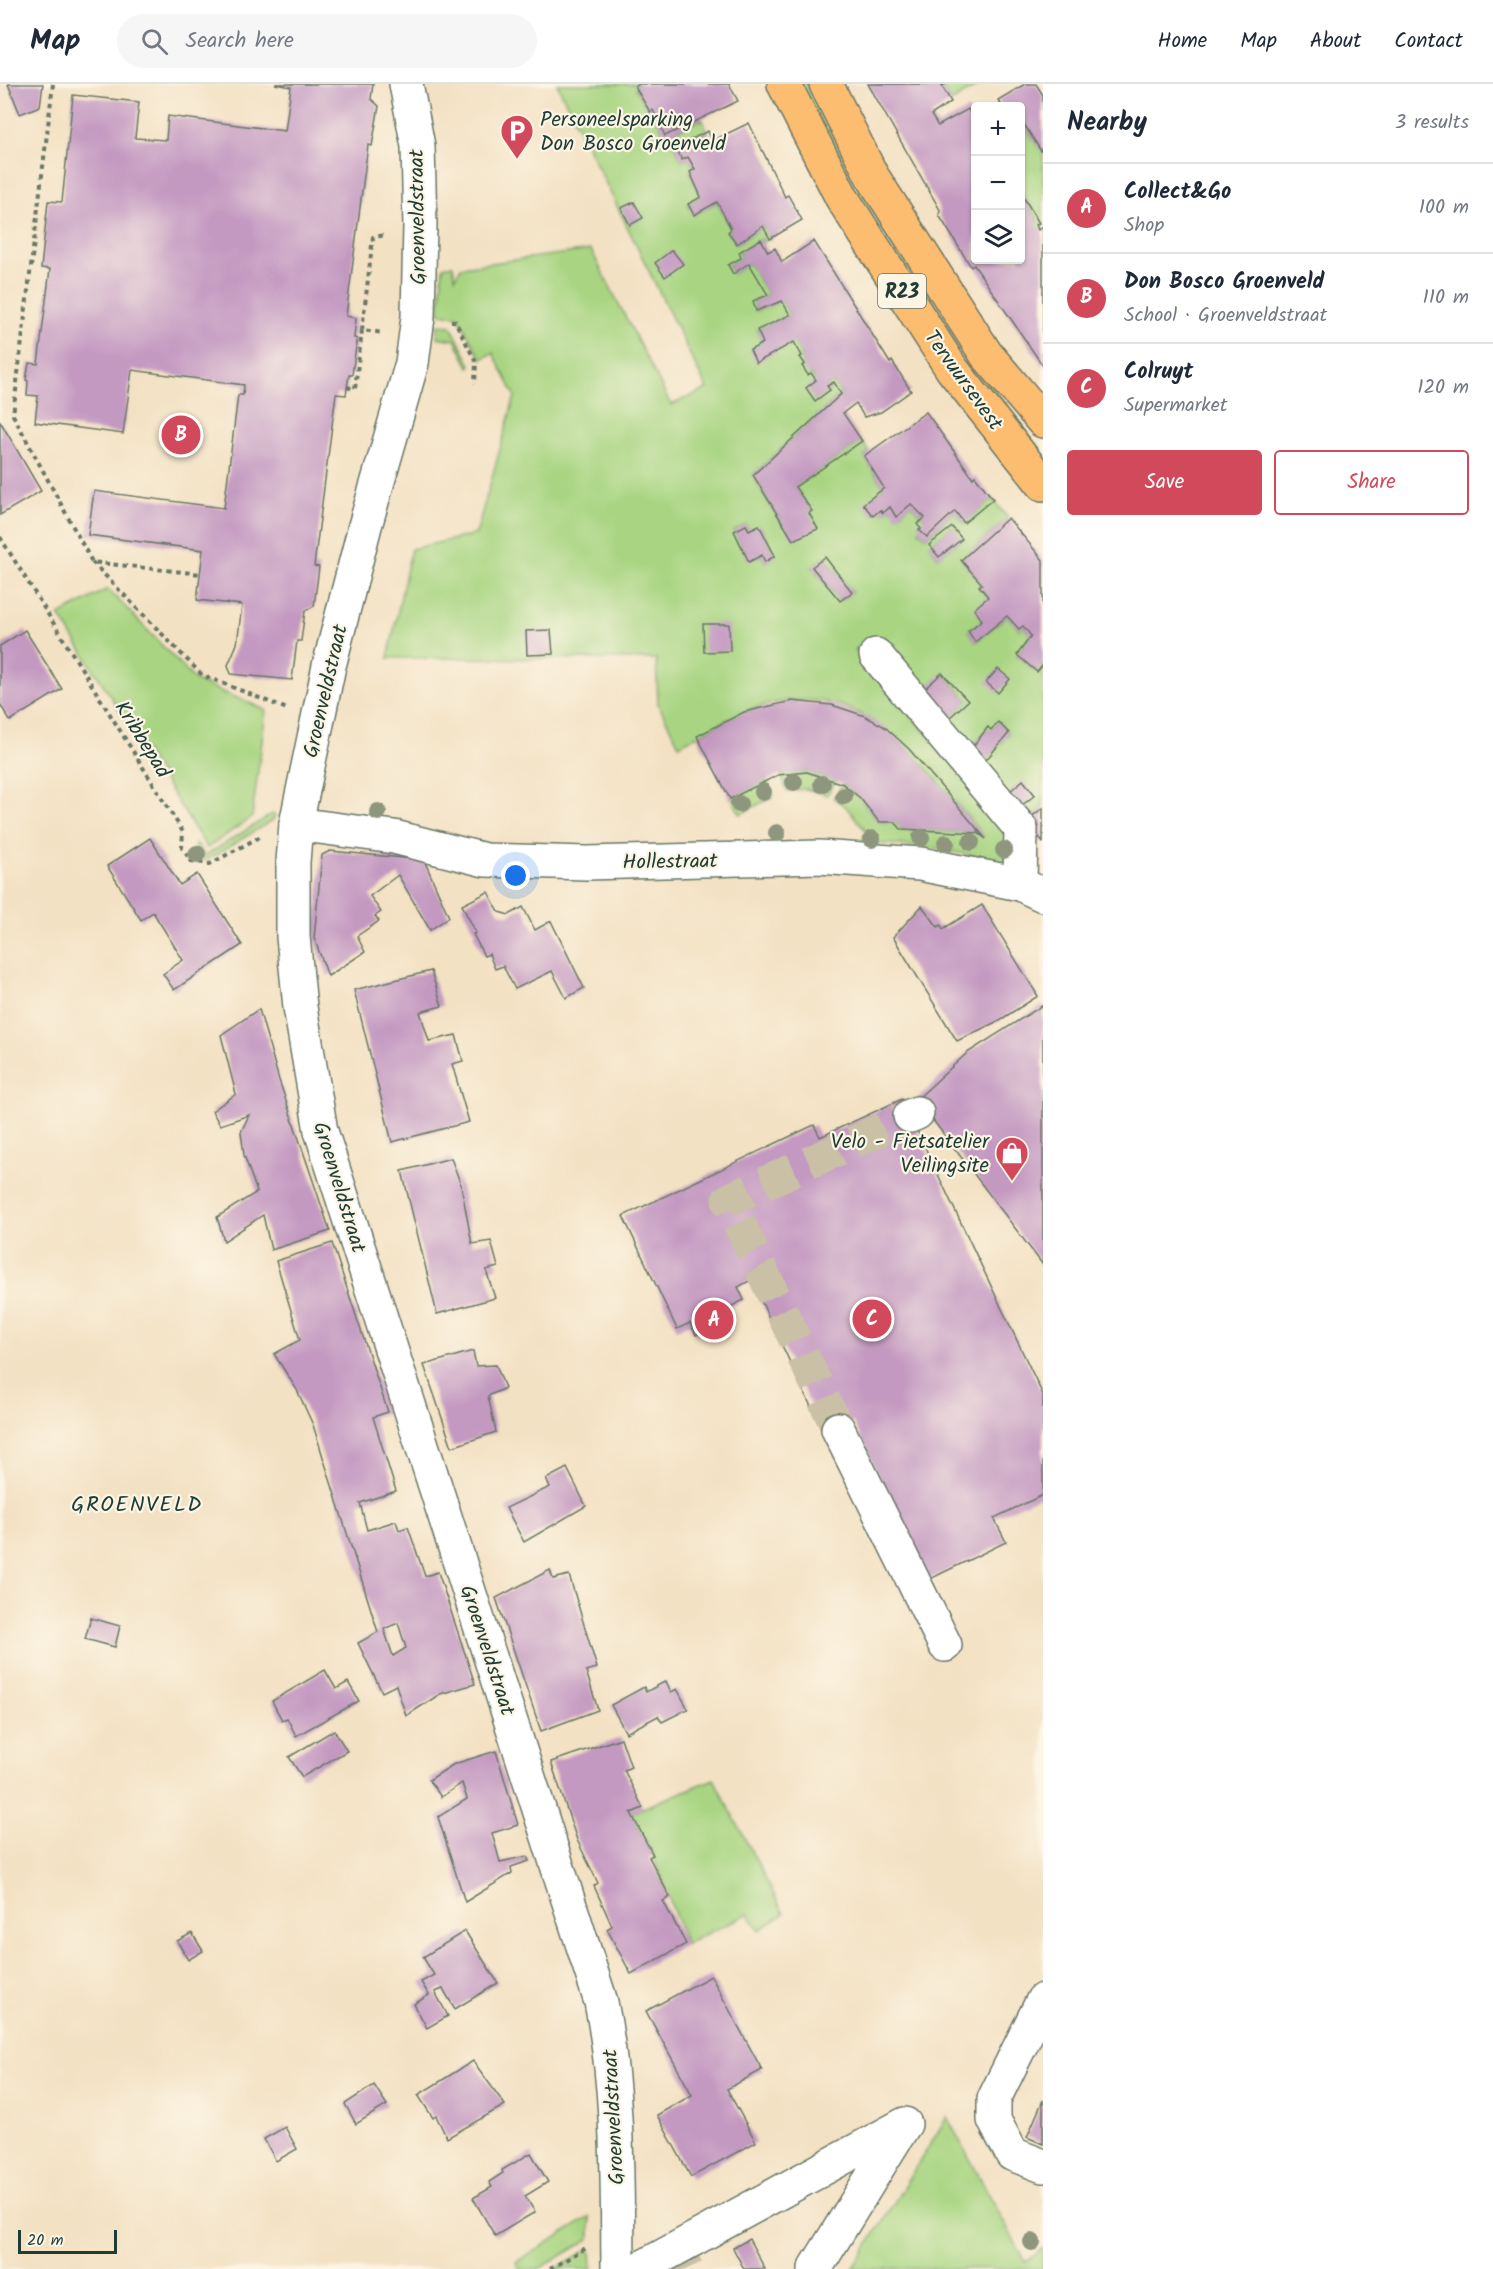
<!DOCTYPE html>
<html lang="en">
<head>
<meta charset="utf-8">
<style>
	body { margin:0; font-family:Kalam,sans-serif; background:#f6f6f7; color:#1f2937 }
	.controls { position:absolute; right:18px; top:18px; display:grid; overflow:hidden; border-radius:6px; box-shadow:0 2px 4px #0004 }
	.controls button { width:54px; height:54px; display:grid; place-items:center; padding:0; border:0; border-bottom:2px solid #e0e1e3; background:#fff; color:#1f2937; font:30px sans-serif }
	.scale { position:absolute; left:18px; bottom:15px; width:99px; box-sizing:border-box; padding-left:6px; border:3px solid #1f3d34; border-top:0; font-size:16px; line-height:21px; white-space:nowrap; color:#1f3d34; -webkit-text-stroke:4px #fcf5e5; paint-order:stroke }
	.you { position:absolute; left:516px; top:792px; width:21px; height:21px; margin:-15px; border:4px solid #fff; border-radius:50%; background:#1a73e8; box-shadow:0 0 0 9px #1a73e833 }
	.badge { display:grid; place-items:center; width:39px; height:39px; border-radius:50%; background:#d1495b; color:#fff; font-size:20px; font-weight:700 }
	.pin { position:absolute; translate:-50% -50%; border:3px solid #fff; box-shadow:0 2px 6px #0006 }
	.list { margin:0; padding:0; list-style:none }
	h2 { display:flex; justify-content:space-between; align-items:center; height:78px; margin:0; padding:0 24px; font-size:26px }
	h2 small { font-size:20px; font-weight:400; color:#747a83 }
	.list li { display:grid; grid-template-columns:39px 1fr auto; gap:18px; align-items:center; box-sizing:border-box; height:90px; padding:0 24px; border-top:2px solid #e0e1e3 }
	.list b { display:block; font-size:22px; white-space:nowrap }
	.list p { margin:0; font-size:20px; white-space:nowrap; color:#747a83 }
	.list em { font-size:20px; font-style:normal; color:#747a83 }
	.actions { display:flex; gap:12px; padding:18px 24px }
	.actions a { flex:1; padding:14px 0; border:2px solid #d1495b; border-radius:6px; text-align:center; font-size:21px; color:#d1495b }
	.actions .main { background:#d1495b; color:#fff }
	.icon { flex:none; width:33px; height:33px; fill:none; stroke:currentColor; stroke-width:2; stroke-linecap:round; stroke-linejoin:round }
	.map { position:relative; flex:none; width:1043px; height:2185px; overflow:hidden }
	header { display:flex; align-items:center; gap:36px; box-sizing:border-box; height:84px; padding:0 30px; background:#fff; border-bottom:2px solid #e0e1e3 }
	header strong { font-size:28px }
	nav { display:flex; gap:33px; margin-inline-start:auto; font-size:21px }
	.search { width:420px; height:54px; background:#f6f6f7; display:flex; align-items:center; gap:15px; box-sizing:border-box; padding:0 21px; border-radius:33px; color:#747a83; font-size:22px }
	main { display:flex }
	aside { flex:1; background:#fff }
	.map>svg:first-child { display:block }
	.green { fill:#a9d582; stroke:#64895b; stroke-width:1.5; fill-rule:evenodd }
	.building { fill:#c399c1; fill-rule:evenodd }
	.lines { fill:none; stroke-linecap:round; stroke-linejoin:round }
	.minor-tunnel { stroke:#c9c0a6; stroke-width:33; stroke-dasharray:33 16; stroke-linecap:butt }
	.minor-casing { stroke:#697666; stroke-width:36 }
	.major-casing { stroke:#697666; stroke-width:36 }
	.path { stroke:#697666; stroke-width:4; stroke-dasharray:4.5 4.5; stroke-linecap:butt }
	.minor { stroke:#fff; stroke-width:33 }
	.major { stroke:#fcbd6f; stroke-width:33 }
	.tree { fill:#8e977d }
	.labels { text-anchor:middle; stroke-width:4.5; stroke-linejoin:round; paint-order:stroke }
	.shield { fill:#fcf5e5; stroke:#617469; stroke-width:1.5 }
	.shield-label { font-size:20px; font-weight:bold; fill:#1f3d34 }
	.poi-label { font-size:21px; fill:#1f3d34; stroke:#fcf5e5; text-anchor:start }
	.street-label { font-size:21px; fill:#1f3d34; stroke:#fcf5e5 }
	.neighbourhood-label { font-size:22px; letter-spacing:1.5px; fill:#1f3d34; stroke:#fcf5e5 }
</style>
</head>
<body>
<header>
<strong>Map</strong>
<div class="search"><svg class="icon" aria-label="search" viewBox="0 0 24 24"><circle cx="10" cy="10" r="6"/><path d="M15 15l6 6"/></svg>Search here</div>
<nav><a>Home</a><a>Map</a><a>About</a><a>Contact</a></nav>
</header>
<main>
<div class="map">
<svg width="1043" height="2185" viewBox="0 0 1043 2185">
	<rect width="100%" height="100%" fill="#fcf5e5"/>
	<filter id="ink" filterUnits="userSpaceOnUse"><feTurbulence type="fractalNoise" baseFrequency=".0167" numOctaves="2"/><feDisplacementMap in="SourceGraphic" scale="12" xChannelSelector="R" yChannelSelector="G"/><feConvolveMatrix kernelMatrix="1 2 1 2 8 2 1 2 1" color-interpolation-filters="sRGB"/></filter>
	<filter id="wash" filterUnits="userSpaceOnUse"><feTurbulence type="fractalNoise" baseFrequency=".008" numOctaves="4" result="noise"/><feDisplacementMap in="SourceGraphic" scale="24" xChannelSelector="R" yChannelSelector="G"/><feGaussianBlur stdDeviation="1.35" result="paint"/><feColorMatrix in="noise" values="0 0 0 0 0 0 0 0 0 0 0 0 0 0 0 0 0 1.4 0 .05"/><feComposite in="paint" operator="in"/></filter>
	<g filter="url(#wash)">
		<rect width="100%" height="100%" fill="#f3e1c3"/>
		<g class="green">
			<path d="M 557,0 L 639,0 L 635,4 L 650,28 L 653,26 L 665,52 L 702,35 L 708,47 L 675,63 L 682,76 L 688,73 L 695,85 L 690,88 L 701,113 L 688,120 L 694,131 L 717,118 L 731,145 L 728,148 L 737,160 L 763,142 L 770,155 L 763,158 L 761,155 L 739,168 L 741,174 L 728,181 L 733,190 L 749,179 L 768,211 L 753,217 L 756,227 L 782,217 L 790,231 L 757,246 L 763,259 L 751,266 L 794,258 L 802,272 L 800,273 L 805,280 L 802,282 L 816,296 L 815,316 L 830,306 L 827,302 L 834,298 L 841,310 L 753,391 L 783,442 L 811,427 L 795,403 L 862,357 L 869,368 L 864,372 L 884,404 L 872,414 L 883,429 L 890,423 L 897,432 L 911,420 L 925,434 L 919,447 L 927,453 L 955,427 L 964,439 L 993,415 L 1008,434 L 961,476 L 982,500 L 979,503 L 988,513 L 982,536 L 968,547 L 976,558 L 1007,532 L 1019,545 L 1023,542 L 1031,552 L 1017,571 L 1035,587 L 1043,581 L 1043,724 L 1026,737 L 943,639 L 968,617 L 943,589 L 919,610 L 880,565 L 855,565 L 1006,743 L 1006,780 C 959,766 914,761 865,759 L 862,756 L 868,749 L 846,723 L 833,714 L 843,700 L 860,714 L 879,738 L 895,738 L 902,745 L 978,749 L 984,753 C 921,678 860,581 745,628 C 722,637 701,650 679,661 L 658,620 L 656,575 L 388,574 L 411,465 L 476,450 L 515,312 L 493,269 L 481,275 L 458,232 L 439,229 L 443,183 L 453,181 L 455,194 L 461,183 L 591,166 L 671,321 L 707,305 ZM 746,441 L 749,446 L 760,442 L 775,472 L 765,478 L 762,471 L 749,477 L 734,447 ZM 952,443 L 962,455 L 938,473 L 929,461 ZM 825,473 L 852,508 L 840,517 L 812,483 ZM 998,638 L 1009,649 L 985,677 L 971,664 L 988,644 L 991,646 Z"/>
			<path d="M 800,0 L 806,0 C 874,130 951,254 1043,369 L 1043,377 L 954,258 L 884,150 Z"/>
			<polygon points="946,0 980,0 951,18 942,2"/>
			<polygon points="1020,36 1041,66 1043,65 1043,143 1038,146 1036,140 1039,138 1021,107"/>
			<polygon points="438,241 451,242 471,281 469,283 455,256 437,253"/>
			<polygon points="108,505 196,597 266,626 252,733 207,764 59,531"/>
			<polygon points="807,688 836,697 827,711 806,705 787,707 781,690"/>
			<polygon points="766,696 773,713 740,730 732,714"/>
			<polygon points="272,730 275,731 273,736 209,775 204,777 192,769 196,759 205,772"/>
			<polygon points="714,1695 784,1830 760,1846 748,1830 686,1860 653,1771 631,1729"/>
			<polygon points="947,2033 1026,2178 1043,2164 1043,2185 853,2185"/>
			<polygon points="590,2133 590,2155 539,2185 520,2185 516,2178"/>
			<polygon points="588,2165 591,2166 592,2185 555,2185"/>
		</g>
		<g id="blocks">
			<g class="building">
				<polygon points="8,0 43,0 40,22 20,30"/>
				<polygon points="275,0 373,0 371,15 379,22 372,62 368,61 346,232 356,234 354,254 357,255 352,291 349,291 346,311 336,310 314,482 319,483 314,522 305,527 301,557 297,557 292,596 231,590 228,581 237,560 242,521 197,516 203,466 88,451 94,407 224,424 238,311 243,311 244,301 132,286 123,350 35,338 38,312 27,311 28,297 26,296 29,279 38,280 50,185 41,184 48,117 62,118 73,11 139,18 135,54 166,56 168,32 285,47 291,3"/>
				<polygon points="639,0 729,0 738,17 665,52 653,26 650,28 635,3"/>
				<polygon points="868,0 946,0 942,2 951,18 931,31 938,42 968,25 975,39 975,176 1020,176 1020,107 1039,139 1036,140 1038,146 1043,143 1043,282 974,181 971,183 939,131 940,126"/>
				<polygon points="1025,0 1036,0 1043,11 1043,65 1041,67 1020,34 1020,22 1002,22 998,16"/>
				<polygon points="749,39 785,113 788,111 802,136 770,155 763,142 737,160 728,148 731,145 717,118 694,131 688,120 701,113 690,88 695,85 688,73 682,76 675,63 708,47 712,57"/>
				<polygon points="634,118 643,134 630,141 621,124"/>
				<polygon points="761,155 768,168 775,164 782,178 814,157 890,279 892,277 911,307 881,328 864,333 856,319 843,329 862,357 795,403 812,427 809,429 818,445 793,456 753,391 841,310 834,298 827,302 830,306 815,317 806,304 816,296 811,289 808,291 802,282 805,280 800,273 802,272 794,258 756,279 750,266 763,259 757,246 790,231 782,217 756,227 753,217 768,211 749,179 733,190 728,181 741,174 739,168"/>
				<polygon points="672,166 683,180 665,193 655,179"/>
				<polygon points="926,328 973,394 975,392 993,415 964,439 955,427 927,453 919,446 921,445 917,440 925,434 911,420 896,433 890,423 883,429 880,426 873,432 863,420 884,404 864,372"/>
				<polygon points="0,337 41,407 0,431"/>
				<polygon points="1008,434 1043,476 1043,581 1037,588 1017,571 1031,552 1023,542 1019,545 1007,532 975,558 968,547 982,536 974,525 988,513 979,502 982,500 961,476"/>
				<polygon points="746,441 749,446 759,441 775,472 765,478 762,471 749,478 734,447"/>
				<polygon points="952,443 962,455 939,473 929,461"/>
				<polygon points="825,473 852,508 840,517 812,483"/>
				<polygon points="703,540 729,540 730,567 704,568"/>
				<polygon points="25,546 62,605 10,637 0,620 0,562"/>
				<polygon points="551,546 553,570 527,571 526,547"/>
				<polygon points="998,585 1010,595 998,609 986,598"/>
				<polygon points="942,589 968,617 948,635 922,607"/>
				<polygon points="792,617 832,621 865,632 885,643 909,665 986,755 978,749 901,745 895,738 879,738 860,714 843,700 807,688 778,691 730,715 697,652 744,628"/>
				<polygon points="998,638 1009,649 985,677 971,665 988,643 991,646"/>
				<polygon points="1023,696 1035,711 1021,722 1009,708"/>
				<polygon points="1043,724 1043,758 1026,737"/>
				<polygon points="150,754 180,801 197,790 242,861 174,906 163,890 183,876 153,828 141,836 107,782"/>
				<polygon points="330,767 424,776 449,833 430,846 398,791 370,812 381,828 375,832 379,837 357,852 365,868 328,892 314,854 322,771"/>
				<polygon points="488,808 499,828 509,831 523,823 535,846 551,837 584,904 566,914 552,887 515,905 503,882 495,885 489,870 484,872 473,850 476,849 462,821"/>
				<polygon points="982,821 1038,912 1000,936 957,957 893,853 922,822 938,843 941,841 943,845"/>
				<polygon points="431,887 442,922 420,928 429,957 456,951 463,977 452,980 469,1038 392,1058 354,906"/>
				<polygon points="1043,921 1043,1181 917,1015 967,969"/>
				<polygon points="259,925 279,996 330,1147 271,1166 263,1131 224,1157 217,1133 257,1108 244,1071 241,1048 249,1031 220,1041 212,1027 236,1010 221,951"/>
				<polygon points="902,1015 1043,1311 1043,1411 994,1434 1006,1458 928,1496 853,1338 825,1352 751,1196 738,1203 744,1216 722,1227 717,1224 724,1238 696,1251 690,1239 677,1245 623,1132 814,1041 820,1053"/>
				<polygon points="451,1074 461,1101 472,1160 491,1157 498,1183 486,1186 495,1214 437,1230 402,1087"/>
				<path d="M 332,1159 L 388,1328 L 373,1333 L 396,1407 L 360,1419 L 367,1446 L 396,1437 L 399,1446 L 408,1443 L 425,1492 L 438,1488 L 475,1600 L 440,1610 L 406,1632 L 396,1601 L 382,1608 L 358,1559 L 378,1548 L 313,1341 L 297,1306 L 274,1270 L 300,1256 L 276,1177 ZM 398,1539 L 406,1564 L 393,1572 L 384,1545 Z"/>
				<polygon points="473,1267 476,1282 496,1281 505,1304 488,1312 496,1348 452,1363 424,1281"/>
				<polygon points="567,1384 586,1422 524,1458 506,1424 550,1403 546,1395"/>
				<polygon points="550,1486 553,1495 569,1491 597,1584 586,1587 598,1626 541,1647 496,1514"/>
				<polygon points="91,1534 120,1542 115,1563 85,1555"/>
				<polygon points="325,1586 336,1605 348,1598 359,1617 296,1652 287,1634 282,1636 272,1617"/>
				<polygon points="666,1597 671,1608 677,1605 688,1625 662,1638 658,1632 626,1649 611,1621 644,1603 646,1608"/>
				<polygon points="334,1646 347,1667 302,1693 289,1673"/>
				<polygon points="621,1654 631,1683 624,1686 643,1724 631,1729 653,1771 649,1773 670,1813 663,1817 686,1860 631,1890 607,1845 612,1842 594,1802 598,1799 577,1756 551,1678"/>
				<polygon points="496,1667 518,1741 492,1749 500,1778 527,1772 529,1777 511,1783 512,1789 465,1818 438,1733 467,1715 462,1699 441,1713 429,1696 454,1680"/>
				<polygon points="465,1847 498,1899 455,1925 443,1905 435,1908 448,1932 427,1944 414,1920 429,1911 421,1898 434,1891 423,1873"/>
				<polygon points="192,1849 203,1867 188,1876 177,1857"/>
				<polygon points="711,1892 762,1986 727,2005 756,2058 691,2093 657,2031 692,2011 646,1927"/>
				<polygon points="473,1977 505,2021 447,2054 436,2032 433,2034 418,2011"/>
				<polygon points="374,2001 387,2021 356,2040 345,2020"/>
				<polygon points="1043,2016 1043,2060 1027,2053"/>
				<polygon points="285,2043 297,2065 276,2077 264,2055"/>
				<polygon points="531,2069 548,2098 525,2112 535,2128 495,2152 473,2114 492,2103 489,2098 503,2089 502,2086"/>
				<polygon points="749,2155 765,2185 744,2185 733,2164"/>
			</g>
		</g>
	</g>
	<g filter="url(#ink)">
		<use href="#blocks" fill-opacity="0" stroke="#697666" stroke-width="1.5"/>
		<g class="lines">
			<g class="minor-tunnel">
				<polyline points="838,1345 728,1116 910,1032"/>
				<polyline points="677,2163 687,2185"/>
			</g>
			<g class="minor-casing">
				<g id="minor">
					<path d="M 406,0 L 418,62 L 420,142 L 418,233 L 412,279 L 365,442 L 329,582 L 296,740 L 293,778 L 293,853 L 300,923 L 321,1047 L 601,1918 C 619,2007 617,2095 618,2185"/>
					<polyline points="876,571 1021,745 1020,800"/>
					<polyline points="296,740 394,753 485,776 587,779 819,773 920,780 1020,800 1043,811"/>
					<polyline points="910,1032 917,1029"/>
					<polyline points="838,1345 945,1561"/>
					<polyline points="1043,1916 994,2015 994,2036 1012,2070 1043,2082"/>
					<polyline points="639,2185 905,2040"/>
					<polyline points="815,2185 904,2041"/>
				</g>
			</g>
			<g class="major-casing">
				<g id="major">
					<polyline points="784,0 842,114 952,285 1043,400"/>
					<polyline points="826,0 872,92 986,270 1043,337"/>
				</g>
			</g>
			<g class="path">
				<polyline points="53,0 13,331 92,478 200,490"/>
				<polyline points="451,237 455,237 476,278 475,300"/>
				<polyline points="362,246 373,153 386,151"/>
				<polyline points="347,303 355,305 362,246 384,249"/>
				<polyline points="0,453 183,748 182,764 191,777 210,780 263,751"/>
				<polyline points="92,478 202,591 287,625"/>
				<polyline points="550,2185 586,2164"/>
			</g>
			<use href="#minor" class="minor"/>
			<use href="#major" class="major"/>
		</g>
		<g class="tree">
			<circle cx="794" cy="698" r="9"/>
			<circle cx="822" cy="700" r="9"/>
			<circle cx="763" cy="708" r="9"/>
			<circle cx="844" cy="712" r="9"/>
			<circle cx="739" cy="720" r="9"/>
			<circle cx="378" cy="728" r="9"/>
			<circle cx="777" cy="749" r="9"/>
			<circle cx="921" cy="754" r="9"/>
			<circle cx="872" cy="755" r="9"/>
			<circle cx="971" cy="758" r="9"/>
			<circle cx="946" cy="759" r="9"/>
			<circle cx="1004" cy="766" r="9"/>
			<circle cx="197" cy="770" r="9"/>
			<circle cx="1032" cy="2158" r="9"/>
		</g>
	</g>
	<defs>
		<g id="parking-pin" transform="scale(1.725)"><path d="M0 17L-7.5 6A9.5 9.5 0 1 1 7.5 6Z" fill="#d1495b" stroke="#fcf5e5"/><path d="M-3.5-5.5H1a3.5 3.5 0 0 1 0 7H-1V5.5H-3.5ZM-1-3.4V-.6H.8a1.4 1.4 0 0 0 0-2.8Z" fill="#fff"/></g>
		<g id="shop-pin" transform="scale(1.725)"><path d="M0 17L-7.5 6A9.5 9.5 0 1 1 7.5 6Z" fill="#d1495b" stroke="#fcf5e5"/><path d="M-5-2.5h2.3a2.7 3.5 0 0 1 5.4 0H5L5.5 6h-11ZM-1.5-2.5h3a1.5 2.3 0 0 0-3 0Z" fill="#fff"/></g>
	</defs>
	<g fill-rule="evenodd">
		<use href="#parking-pin" x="517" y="47"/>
		<use href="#shop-pin" x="1012" y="1069"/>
	</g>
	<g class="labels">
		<rect class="shield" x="878" y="190" width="48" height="34" rx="4.5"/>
		<g class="shield-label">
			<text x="902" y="214">R23</text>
		</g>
		<g class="poi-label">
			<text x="540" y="42">Personeelsparking<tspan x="540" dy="24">Don Bosco Groenveld</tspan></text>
			<text x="989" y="1064" text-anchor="end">Velo - Fietsatelier<tspan x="989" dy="24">Veilingsite</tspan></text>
		</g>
		<g class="street-label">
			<text transform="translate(417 133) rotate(-91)" y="7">Groenveldstraat</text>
			<text transform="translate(964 296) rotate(54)" y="7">Tervuursevest</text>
			<text transform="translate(325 607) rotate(-77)" y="7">Groenveldstraat</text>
			<text transform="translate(143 655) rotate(58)" y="7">Kribbepad</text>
			<text transform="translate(670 777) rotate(-1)" y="7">Hollestraat</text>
			<text transform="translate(340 1103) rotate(73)" y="7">Groenveldstraat</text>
			<text transform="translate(488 1566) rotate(72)" y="7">Groenveldstraat</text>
			<text transform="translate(613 2033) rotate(-93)" y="7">Groenveldstraat</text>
		</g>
		<g class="neighbourhood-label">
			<text x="137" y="1427">GROENVELD</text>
		</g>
	</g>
</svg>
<div class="controls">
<button>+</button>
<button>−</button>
<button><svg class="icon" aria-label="layers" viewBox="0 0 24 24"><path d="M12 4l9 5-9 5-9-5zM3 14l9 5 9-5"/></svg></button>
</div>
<div class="scale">20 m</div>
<div class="you"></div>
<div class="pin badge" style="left:714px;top:1236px">A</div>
<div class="pin badge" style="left:181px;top:351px">B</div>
<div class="pin badge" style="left:872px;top:1235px">C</div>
</div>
<aside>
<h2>Nearby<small>3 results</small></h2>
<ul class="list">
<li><span class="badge">A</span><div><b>Collect&amp;Go</b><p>Shop</p></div><em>100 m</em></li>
<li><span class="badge">B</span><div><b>Don Bosco Groenveld</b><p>School · Groenveldstraat</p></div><em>110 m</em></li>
<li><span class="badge">C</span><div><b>Colruyt</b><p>Supermarket</p></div><em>120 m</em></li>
</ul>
<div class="actions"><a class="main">Save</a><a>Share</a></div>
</aside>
</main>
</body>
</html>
